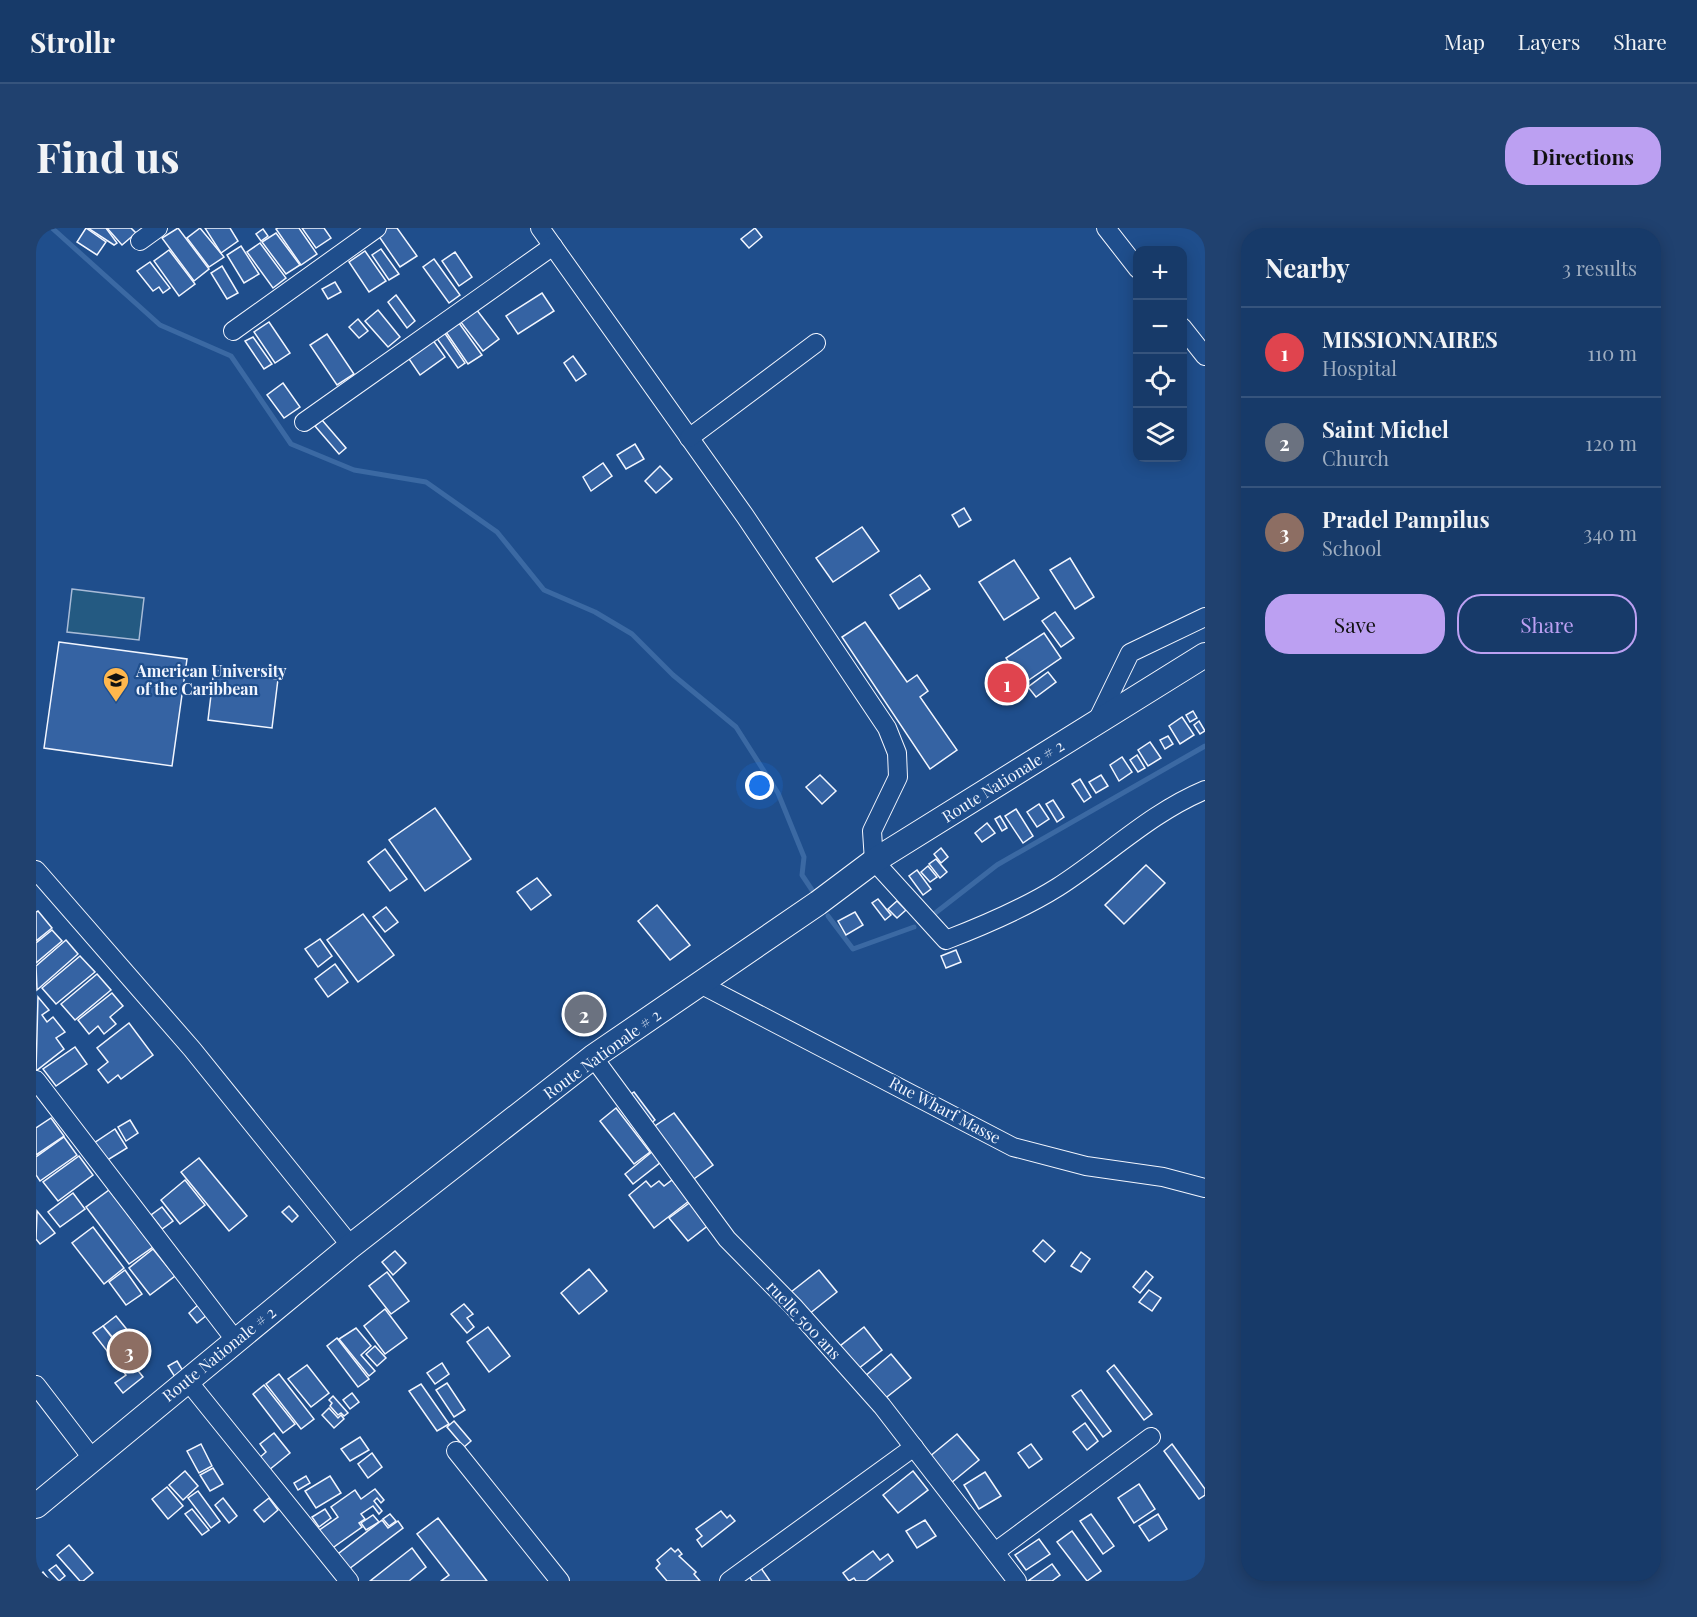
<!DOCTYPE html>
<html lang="en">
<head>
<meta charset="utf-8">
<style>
	body { margin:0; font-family:"Playfair Display",serif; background:#20416f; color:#f1f3f6 }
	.controls { position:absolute; right:18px; top:18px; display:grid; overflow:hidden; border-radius:12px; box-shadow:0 3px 15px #0003 }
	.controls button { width:54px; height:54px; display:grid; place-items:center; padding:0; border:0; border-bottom:2px solid #36547d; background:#173a69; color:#f1f3f6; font:30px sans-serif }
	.you { position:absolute; left:724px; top:558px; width:21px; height:21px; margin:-15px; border:4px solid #fff; border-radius:50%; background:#1a73e8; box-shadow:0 0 0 9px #1a73e833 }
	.badge { display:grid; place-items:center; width:39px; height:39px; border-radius:50%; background:#bca0f2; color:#fff; font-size:20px; font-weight:700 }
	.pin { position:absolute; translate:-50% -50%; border:3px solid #fff; box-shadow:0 2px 6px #0006 }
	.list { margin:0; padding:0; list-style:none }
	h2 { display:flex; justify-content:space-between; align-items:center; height:78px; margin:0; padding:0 24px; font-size:26px }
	h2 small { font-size:20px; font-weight:400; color:#9eadc0 }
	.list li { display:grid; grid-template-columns:39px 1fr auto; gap:18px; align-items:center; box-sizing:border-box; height:90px; padding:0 24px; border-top:2px solid #36547d }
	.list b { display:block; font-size:22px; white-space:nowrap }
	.list p { margin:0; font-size:20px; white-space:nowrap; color:#9eadc0 }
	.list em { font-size:20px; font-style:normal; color:#9eadc0 }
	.actions { display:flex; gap:12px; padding:18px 24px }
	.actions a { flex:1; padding:14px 0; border:2px solid #bca0f2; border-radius:24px; text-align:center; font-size:21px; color:#bca0f2 }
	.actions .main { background:#bca0f2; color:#111 }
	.icon { flex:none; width:33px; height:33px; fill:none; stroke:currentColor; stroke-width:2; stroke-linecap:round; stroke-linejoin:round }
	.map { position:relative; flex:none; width:1169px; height:1353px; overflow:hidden; border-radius:24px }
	header { display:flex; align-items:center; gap:36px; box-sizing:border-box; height:84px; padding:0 30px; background:#173a69; border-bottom:2px solid #36547d }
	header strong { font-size:28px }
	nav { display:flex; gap:33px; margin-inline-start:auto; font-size:21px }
	.intro { display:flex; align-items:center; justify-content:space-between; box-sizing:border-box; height:144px; padding:0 36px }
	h1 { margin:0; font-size:42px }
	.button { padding:15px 27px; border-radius:24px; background:#bca0f2; color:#111; font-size:21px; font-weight:700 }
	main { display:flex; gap:36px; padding:0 36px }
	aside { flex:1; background:#173a69; border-radius:24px; box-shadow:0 3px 15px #0003 }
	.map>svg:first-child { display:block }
	.green { fill:#245a82; stroke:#a8bbd7; stroke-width:1.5 }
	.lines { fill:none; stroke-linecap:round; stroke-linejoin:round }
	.stream { stroke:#3b69a3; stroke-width:5 }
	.building { fill:#3563a3; stroke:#f2f6ff; stroke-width:1.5 }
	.minor-casing { stroke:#f2f6ff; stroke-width:20 }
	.major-casing { stroke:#f2f6ff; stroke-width:26 }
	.minor { stroke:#1f4e8c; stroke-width:18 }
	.major { stroke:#1f4e8c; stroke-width:24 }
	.labels { text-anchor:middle; stroke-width:4.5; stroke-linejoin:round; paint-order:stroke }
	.poi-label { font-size:16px; font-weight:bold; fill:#f2f6ff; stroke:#1f4e8c; text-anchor:start }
	.street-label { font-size:16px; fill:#f2f6ff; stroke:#1f4e8c }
</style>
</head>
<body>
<header>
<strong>Strollr</strong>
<nav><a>Map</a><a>Layers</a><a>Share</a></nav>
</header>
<div class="intro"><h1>Find us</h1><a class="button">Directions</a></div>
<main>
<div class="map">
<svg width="1169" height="1353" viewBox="0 0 1169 1353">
	<rect width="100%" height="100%" fill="#1f4e8c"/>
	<polygon class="green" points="36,361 108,370 103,412 31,404"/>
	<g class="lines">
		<g class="stream">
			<polyline points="16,0 124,97 195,128 255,216 318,242 390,254 461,304 508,362 559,384 596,406 637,447 700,499 742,565 768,629 766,647 776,662"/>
			<polyline points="898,686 961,637 1169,518"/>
			<polyline points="792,688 817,721 878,699"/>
		</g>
	</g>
	<g class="building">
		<polygon points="50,0 70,14 61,27 41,14"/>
		<polygon points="52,0 70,0 81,15 78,17"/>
		<polygon points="71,0 95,0 100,5 86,17"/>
		<polygon points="142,0 173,41 158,53 126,10"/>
		<polygon points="164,0 188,29 173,39 151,10"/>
		<polygon points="169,0 194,0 202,13 185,25"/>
		<polygon points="242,0 263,0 281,26 265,37 240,1"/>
		<polygon points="266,0 288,0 295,10 280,20"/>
		<polygon points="346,0 361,0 381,28 364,39 340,4"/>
		<polygon points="719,0 726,9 713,20 705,11"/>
		<polygon points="227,1 232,8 225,13 220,6"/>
		<polygon points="240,5 264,37 250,46 226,14"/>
		<polygon points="224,15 250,50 237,60 211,24"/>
		<polygon points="205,18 223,46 208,55 191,27"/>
		<polygon points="345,21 363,46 353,52 336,27"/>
		<polygon points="133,22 159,56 143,68 118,33"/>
		<polygon points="329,23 350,53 333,64 313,34"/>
		<polygon points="419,24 436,49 423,58 406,33"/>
		<polygon points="398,31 424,67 413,75 387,39"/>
		<polygon points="114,34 134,60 127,65 123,59 117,63 101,43"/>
		<polygon points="186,38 202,65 191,71 175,45"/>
		<polygon points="299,54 305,64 292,71 286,61"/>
		<polygon points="506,65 518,83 482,106 470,88"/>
		<polygon points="360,67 379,93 371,100 352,74"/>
		<polygon points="440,81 463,111 447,123 424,93"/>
		<polygon points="342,82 364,109 352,119 329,93"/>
		<polygon points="322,91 332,103 323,110 313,99"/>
		<polygon points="233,94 254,125 239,135 218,104"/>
		<polygon points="423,95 446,127 432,136 410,104"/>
		<polygon points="408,104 429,135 422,140 400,109"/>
		<polygon points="291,106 318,146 301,157 274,117"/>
		<polygon points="394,108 409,129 384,147 369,125"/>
		<polygon points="217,109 236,136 228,141 209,113"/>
		<polygon points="537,128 550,146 540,153 528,135"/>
		<polygon points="247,155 264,179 248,190 231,167"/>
		<polygon points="286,192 310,220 303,226 279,198"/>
		<polygon points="599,216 608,231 590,241 581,227"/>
		<polygon points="567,235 576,248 555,263 547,249"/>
		<polygon points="624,238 636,251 620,265 609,253"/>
		<polygon points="928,280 935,292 923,299 916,287"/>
		<polygon points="826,299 843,323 797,354 780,330"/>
		<polygon points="1034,330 1058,369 1039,381 1014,342"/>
		<polygon points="978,332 1003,370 968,392 943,354"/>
		<polygon points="884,347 894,361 863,381 854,367"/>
		<polygon points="1019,384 1038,410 1025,419 1006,393"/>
		<polygon points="829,394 871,454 881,447 892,463 884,469 921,522 894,541 806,409"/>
		<polygon points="1008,405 1025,430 987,456 970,430"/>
		<polygon points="23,414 151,431 136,538 8,520"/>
		<polygon points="178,442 242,451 236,500 172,492"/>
		<polygon points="1012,444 1020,454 1000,469 992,459"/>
		<polygon points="1157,483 1161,490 1154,494 1150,487"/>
		<polygon points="1146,489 1158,507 1144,516 1133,498"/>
		<polygon points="1163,493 1169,503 1164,506 1158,497"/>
		<polygon points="1132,508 1137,516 1129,521 1124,512"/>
		<polygon points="1114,514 1125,530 1112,538 1102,522"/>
		<polygon points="1101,527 1109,540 1102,544 1094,532"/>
		<polygon points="1086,529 1096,544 1083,553 1074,537"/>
		<polygon points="784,547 800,563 786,576 770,559"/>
		<polygon points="1065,547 1072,558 1060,565 1053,554"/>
		<polygon points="1044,551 1055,569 1048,574 1036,556"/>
		<polygon points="1017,572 1028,589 1021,594 1010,576"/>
		<polygon points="1003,576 1013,591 1001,599 991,584"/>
		<polygon points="399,580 435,631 389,663 353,612"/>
		<polygon points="980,581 997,608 987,615 969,588"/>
		<polygon points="964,588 971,600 966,603 959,591"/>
		<polygon points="951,595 959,605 946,614 939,605"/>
		<polygon points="905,620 912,629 905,635 898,626"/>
		<polygon points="349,621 371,651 354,663 332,634"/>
		<polygon points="900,631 911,644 904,650 893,636"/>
		<polygon points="1110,637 1129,655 1088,696 1069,677"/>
		<polygon points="892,638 901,649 894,654 885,644"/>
		<polygon points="881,642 895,661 887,667 873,648"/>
		<polygon points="501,650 515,667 495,682 481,664"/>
		<polygon points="842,671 855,687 849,692 836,675"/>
		<polygon points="861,673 870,682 861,690 852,681"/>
		<polygon points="621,677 654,717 634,732 602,693"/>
		<polygon points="350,679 362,694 349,704 337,689"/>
		<polygon points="2,683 16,700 0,713 0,684"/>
		<polygon points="819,684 827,697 810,707 802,693"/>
		<polygon points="327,686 358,727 322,754 291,712"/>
		<polygon points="16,702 26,713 0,735 0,715"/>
		<polygon points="284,711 296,728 282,739 269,721"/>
		<polygon points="30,712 42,726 1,762 0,738"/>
		<polygon points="920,722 925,734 910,740 905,728"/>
		<polygon points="44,728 59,744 20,776 6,760"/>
		<polygon points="299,736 312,754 292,769 279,751"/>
		<polygon points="61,746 75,762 39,792 25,776"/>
		<polygon points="76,765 87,778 74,789 80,796 68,806 62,798 53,806 42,792"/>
		<polygon points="2,769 13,782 6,787 11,794 17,789 29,804 20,810 28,821 0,843"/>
		<polygon points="93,795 117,827 85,851 82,847 72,855 62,842 72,834 61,820"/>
		<polygon points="39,819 51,836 20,858 7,841"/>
		<polygon points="598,864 619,892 613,897 592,868"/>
		<polygon points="580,880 614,924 598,936 564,893"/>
		<polygon points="638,885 677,937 655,953 616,900"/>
		<polygon points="15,890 28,908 0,927 0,900"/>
		<polygon points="94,892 102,905 90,913 82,899"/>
		<polygon points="79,901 91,920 70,933 58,915"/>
		<polygon points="28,909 41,927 4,953 0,947 0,929"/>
		<polygon points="617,923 625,934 597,956 589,946"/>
		<polygon points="43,928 57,947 22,973 7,954"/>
		<polygon points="163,930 211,988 193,1003 145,944"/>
		<polygon points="149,952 169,977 144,996 125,972"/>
		<polygon points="636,952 653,973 618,1000 593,967 610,953 615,959 623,953 628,958"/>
		<polygon points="73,962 117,1019 93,1036 50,979"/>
		<polygon points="37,965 49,981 24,999 12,984"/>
		<polygon points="656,973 674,996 652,1013 633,990"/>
		<polygon points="253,978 262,988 256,994 246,984"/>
		<polygon points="126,979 137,993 126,1001 115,987"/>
		<polygon points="1,983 19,1005 4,1016 0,1011"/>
		<polygon points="57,999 88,1040 68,1056 36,1015"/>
		<polygon points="1007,1012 1019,1023 1009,1034 997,1023"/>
		<polygon points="117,1021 139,1048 114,1067 93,1040"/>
		<polygon points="359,1023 370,1035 357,1047 346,1034"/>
		<polygon points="1045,1024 1054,1031 1045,1044 1035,1038"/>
		<polygon points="553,1041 571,1063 543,1086 525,1065"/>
		<polygon points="89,1042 106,1066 90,1077 73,1054"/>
		<polygon points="783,1042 801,1064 773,1086 755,1064"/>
		<polygon points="1110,1043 1117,1049 1104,1065 1097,1059"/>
		<polygon points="351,1044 373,1073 355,1086 333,1058"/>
		<polygon points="1113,1062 1125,1070 1116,1083 1103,1074"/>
		<polygon points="428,1076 437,1086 431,1090 438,1099 431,1105 415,1086"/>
		<polygon points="162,1077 171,1087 161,1095 153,1085"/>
		<polygon points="349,1081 371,1110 349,1126 328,1098"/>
		<polygon points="80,1088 106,1120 94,1130 67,1098"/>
		<polygon points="67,1098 107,1149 87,1165 79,1155 90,1147 57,1105"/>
		<polygon points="452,1099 474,1128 453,1144 431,1114"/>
		<polygon points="828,1099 846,1122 822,1141 804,1118"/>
		<polygon points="320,1100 335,1118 325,1127 339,1143 333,1148 303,1111"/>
		<polygon points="301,1110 333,1151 322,1159 291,1118"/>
		<polygon points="339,1118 350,1130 341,1138 330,1126"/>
		<polygon points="855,1126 875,1150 847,1172 828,1149"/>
		<polygon points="141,1133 147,1143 139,1149 132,1138"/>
		<polygon points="406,1135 413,1146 399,1156 391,1145"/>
		<polygon points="271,1137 293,1165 275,1179 252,1151"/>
		<polygon points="1078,1137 1116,1186 1108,1192 1071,1143"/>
		<polygon points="243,1146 278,1191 265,1201 230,1156"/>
		<polygon points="411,1155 429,1182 418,1189 400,1162"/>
		<polygon points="385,1156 413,1196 401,1203 373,1163"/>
		<polygon points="228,1157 259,1196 247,1205 217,1166"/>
		<polygon points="1045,1162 1075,1203 1067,1209 1036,1168"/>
		<polygon points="316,1165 323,1174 314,1181 307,1172"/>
		<polygon points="297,1168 312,1185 308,1188 305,1185 302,1187 294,1178 296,1175 293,1172"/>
		<polygon points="293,1180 302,1190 305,1187 308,1191 298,1200 286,1187"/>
		<polygon points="418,1193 435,1213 428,1219 411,1199"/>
		<polygon points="1049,1195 1062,1213 1051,1222 1037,1204"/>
		<polygon points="238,1205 254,1225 233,1242 223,1230 230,1224 224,1216"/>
		<polygon points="921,1206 943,1232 915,1255 893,1229"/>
		<polygon points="324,1209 333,1222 314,1233 305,1221"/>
		<polygon points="165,1216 176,1238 163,1245 151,1223"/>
		<polygon points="995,1216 1006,1231 993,1240 982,1225"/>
		<polygon points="1136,1216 1169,1261 1169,1267 1163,1271 1128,1223"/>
		<polygon points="336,1225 346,1239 332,1250 322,1236"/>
		<polygon points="177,1240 187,1256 174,1263 164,1247"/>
		<polygon points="149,1243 162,1258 147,1272 133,1257"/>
		<polygon points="877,1243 892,1262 862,1285 847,1267"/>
		<polygon points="949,1244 965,1268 943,1281 928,1257"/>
		<polygon points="270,1248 274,1255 262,1262 258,1255"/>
		<polygon points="294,1248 305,1265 280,1280 269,1263"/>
		<polygon points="1103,1256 1119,1281 1098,1295 1082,1270"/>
		<polygon points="131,1259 147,1278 132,1291 116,1271"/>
		<polygon points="339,1261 348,1272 345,1275 341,1270 338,1273 346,1283 343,1286 337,1278 325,1286 329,1291 323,1295 326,1299 295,1321 282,1303 302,1289 295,1279 319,1262 325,1271"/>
		<polygon points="162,1263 184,1293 175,1300 152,1270"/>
		<polygon points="187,1270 201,1288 193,1295 179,1277"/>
		<polygon points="233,1270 242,1282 228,1294 218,1282"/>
		<polygon points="156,1281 173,1302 166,1307 149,1286"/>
		<polygon points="289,1281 295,1290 283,1299 276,1289"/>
		<polygon points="685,1283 691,1290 694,1287 699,1293 666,1319 661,1312 666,1308 660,1301"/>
		<polygon points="354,1286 360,1293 353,1298 347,1291"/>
		<polygon points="1055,1286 1078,1318 1067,1326 1044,1293"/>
		<polygon points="1122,1286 1131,1301 1113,1313 1103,1298"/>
		<polygon points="337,1287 343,1294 330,1302 325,1295"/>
		<polygon points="402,1290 451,1353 405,1353 413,1347 381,1306"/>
		<polygon points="346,1292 352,1300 362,1293 367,1300 309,1344 298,1329"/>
		<polygon points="889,1292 900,1308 881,1320 870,1303"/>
		<polygon points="1036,1303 1065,1343 1051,1353 1021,1314"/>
		<polygon points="1003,1311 1014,1326 990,1342 979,1327"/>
		<polygon points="33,1317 57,1345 47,1353 44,1353 21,1327"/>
		<polygon points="376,1320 390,1339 373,1353 334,1353"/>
		<polygon points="635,1320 639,1324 642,1321 646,1326 643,1328 660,1344 658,1346 664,1353 631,1353 620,1340 624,1336 621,1332"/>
		<polygon points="837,1323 844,1332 852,1326 857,1333 830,1353 820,1353 818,1350 813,1353 807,1345"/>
		<polygon points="1016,1336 1024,1347 1016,1353 992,1353"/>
		<polygon points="20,1337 29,1348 23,1353 13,1342"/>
		<polygon points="725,1340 734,1353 716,1353 713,1348"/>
		<polygon points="7,1344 14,1353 1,1353 0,1350"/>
	</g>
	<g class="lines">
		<g class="minor-casing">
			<g id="minor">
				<path d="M 504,0 L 709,288 L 851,500 L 861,525 L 862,549 L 836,603 L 838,633 L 910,712 C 949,697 987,681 1022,659 C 1072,627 1114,585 1169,562"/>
				<polyline points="1070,0 1102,41"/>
				<polyline points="104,13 122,0"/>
				<polyline points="1146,99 1169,128"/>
				<polyline points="197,103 341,0"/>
				<polyline points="268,194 517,18"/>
				<polyline points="653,210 780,115"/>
				<polyline points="1060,495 1094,425 1169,389"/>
				<polyline points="0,642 156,821 315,1018"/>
				<polyline points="666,757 977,919 1050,938 1127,949 1169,960"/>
				<polyline points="557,829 691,1011 757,1078 846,1178 981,1353"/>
				<polyline points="0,852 200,1113"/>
				<polyline points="151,1152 313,1353"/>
				<polyline points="0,1157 56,1230"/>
				<polyline points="420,1223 524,1353"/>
				<polyline points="959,1324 1115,1209"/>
				<polyline points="693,1353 878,1219"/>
			</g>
		</g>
		<g class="major-casing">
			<polyline id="major" points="0,1278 315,1018 557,829 782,675 838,633 1169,427"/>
		</g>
		<use href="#minor" class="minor"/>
		<use href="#major" class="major"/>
	</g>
	<defs>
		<g id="university-pin" transform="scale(1.35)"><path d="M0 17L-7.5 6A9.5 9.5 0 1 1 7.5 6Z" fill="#ffb74d" stroke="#1f4e8c"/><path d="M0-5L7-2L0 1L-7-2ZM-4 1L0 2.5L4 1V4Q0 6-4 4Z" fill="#111"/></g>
	</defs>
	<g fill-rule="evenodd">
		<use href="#university-pin" x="80" y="452"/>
	</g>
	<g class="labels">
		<g class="poi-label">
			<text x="100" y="449">American University<tspan x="100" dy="18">of the Caribbean</tspan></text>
		</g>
		<g class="street-label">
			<text transform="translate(967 553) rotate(-32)" y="6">Route Nationale # 2</text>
			<text transform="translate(566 826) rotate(-36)" y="6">Route Nationale # 2</text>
			<text transform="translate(909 882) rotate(28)" y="6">Rue Wharf Masse</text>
			<text transform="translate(768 1092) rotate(47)" y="6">ruelle 500 ans</text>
			<text transform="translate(183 1126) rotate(-39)" y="6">Route Nationale # 2</text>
		</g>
	</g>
</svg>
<div class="controls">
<button>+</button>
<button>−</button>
<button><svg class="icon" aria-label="locate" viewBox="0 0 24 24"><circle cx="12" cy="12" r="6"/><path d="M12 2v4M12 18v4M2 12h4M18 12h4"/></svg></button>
<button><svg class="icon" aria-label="layers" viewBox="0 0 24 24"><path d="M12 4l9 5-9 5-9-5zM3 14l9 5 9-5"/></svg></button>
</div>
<div class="you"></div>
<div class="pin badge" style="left:971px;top:455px;background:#e0444e">1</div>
<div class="pin badge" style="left:548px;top:786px;background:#6b7280">2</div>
<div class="pin badge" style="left:93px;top:1123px;background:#8d6e63">3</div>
</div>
<aside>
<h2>Nearby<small>3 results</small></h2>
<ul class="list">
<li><span class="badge" style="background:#e0444e">1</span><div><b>MISSIONNAIRES</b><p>Hospital</p></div><em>110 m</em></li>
<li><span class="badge" style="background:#6b7280">2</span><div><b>Saint Michel</b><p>Church</p></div><em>120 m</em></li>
<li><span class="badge" style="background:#8d6e63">3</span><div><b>Pradel Pampilus</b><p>School</p></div><em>340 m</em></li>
</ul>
<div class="actions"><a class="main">Save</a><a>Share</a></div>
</aside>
</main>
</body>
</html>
